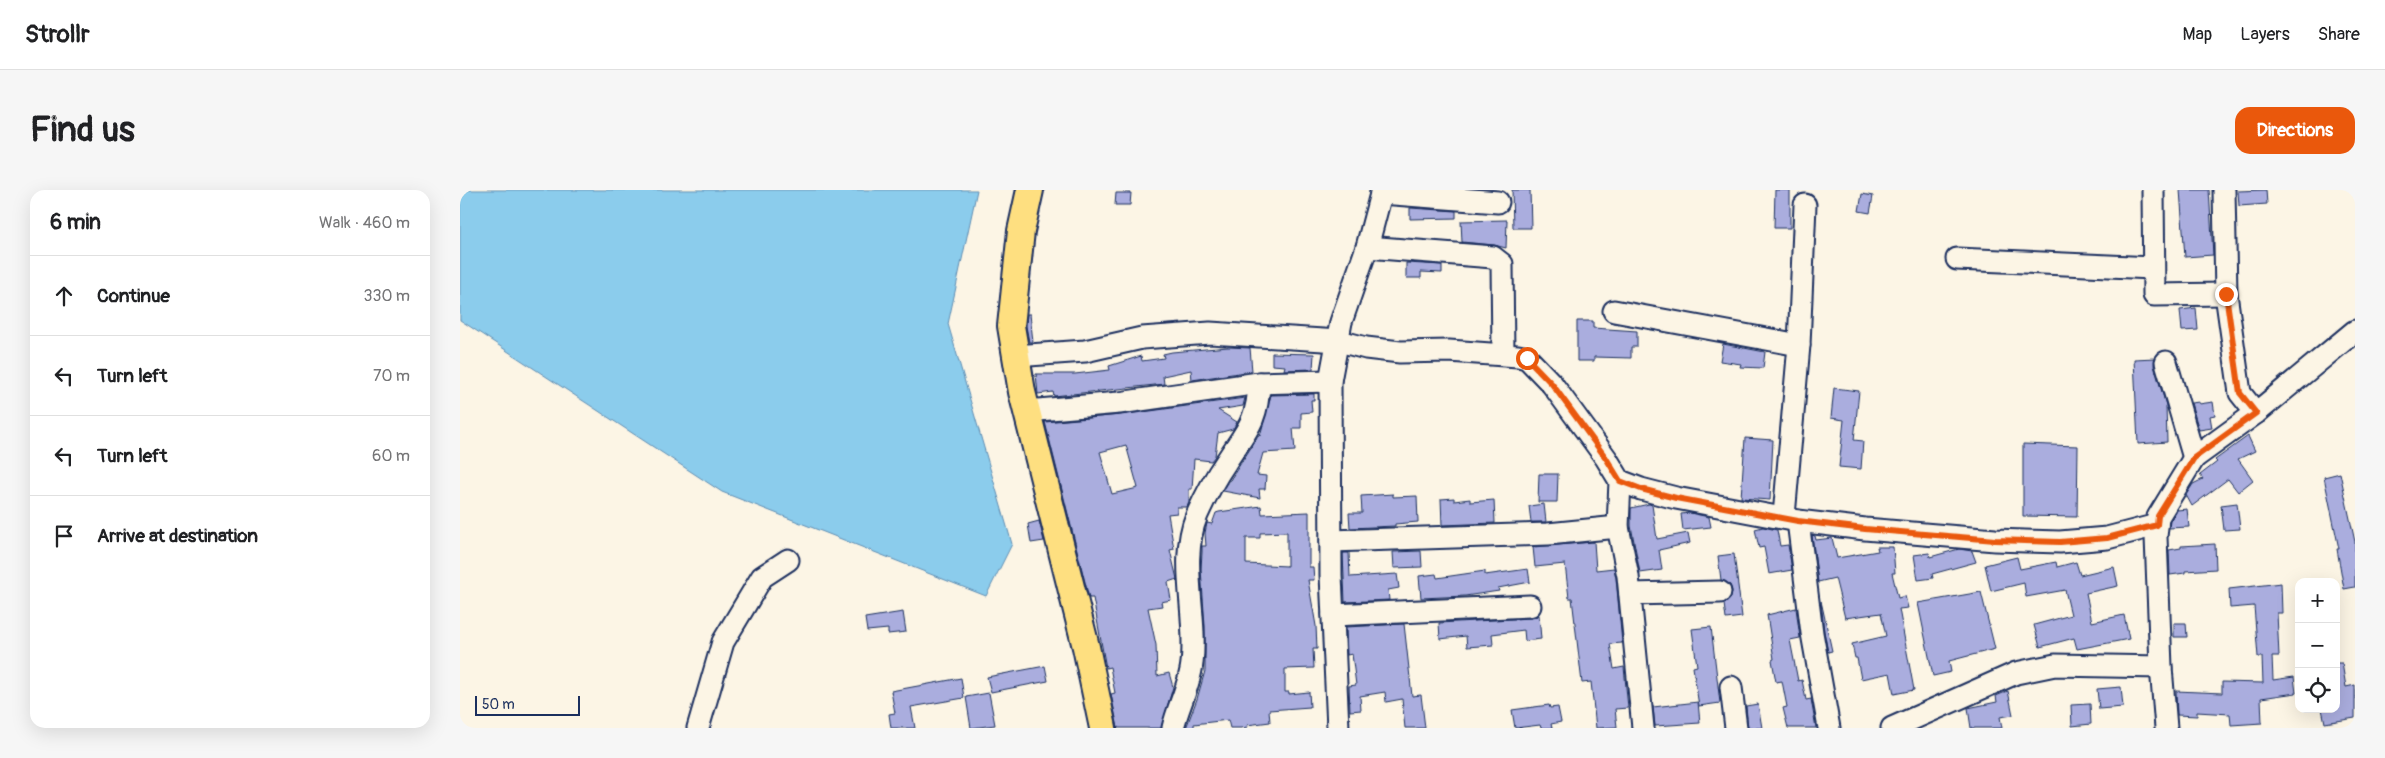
<!DOCTYPE html>
<html lang="en">
<head>
<meta charset="utf-8">
<style>
	body { margin:0; font-family:Pangolin,sans-serif; background:#f6f6f6; color:#202124 }
	.controls { position:absolute; right:15px; bottom:15px; display:grid; overflow:hidden; border-radius:10px; box-shadow:0 5px 20px #0002 }
	.controls button { width:45px; height:45px; display:grid; place-items:center; padding:0; border:0; border-bottom:1px solid #e0e0e0; background:#fff; color:#202124; font:25px sans-serif }
	.scale { position:absolute; left:15px; bottom:12px; width:105px; box-sizing:border-box; padding-left:5px; border:2px solid #1b2f5e; border-top:0; font-size:14px; line-height:18px; white-space:nowrap; color:#1b2f5e; -webkit-text-stroke:4px #fcf5e5; paint-order:stroke }
	.stop { position:absolute; width:15px; height:15px; margin:-11px; border:4px solid #ea580c; border-radius:50%; background:#fff }
	.stop.end { background:#ea580c; border-color:#fff; box-shadow:0 1px 5px #0008 }
	.list { margin:0; padding:0; list-style:none }
	h2 { display:flex; justify-content:space-between; align-items:center; height:65px; margin:0; padding:0 20px; font-size:21px }
	h2 small { font-size:16px; font-weight:400; color:#757577 }
	.list li { display:grid; grid-template-columns:32px 1fr auto; gap:15px; align-items:center; box-sizing:border-box; height:80px; padding:0 20px; border-top:1px solid #e0e0e0 }
	.list b { display:block; font-size:19px; white-space:nowrap }
	.list em { font-size:16px; font-style:normal; color:#757577 }
	.icon { flex:none; width:28px; height:28px; fill:none; stroke:currentColor; stroke-width:2; stroke-linecap:round; stroke-linejoin:round }
	.map { position:relative; flex:none; width:1895px; height:538px; overflow:hidden; border-radius:15px }
	header { display:flex; align-items:center; gap:30px; box-sizing:border-box; height:70px; padding:0 25px; background:#fff; border-bottom:1px solid #e0e0e0 }
	header strong { font-size:24px }
	nav { display:flex; gap:28px; margin-inline-start:auto; font-size:18px }
	.intro { display:flex; align-items:center; justify-content:space-between; box-sizing:border-box; height:120px; padding:0 30px }
	h1 { margin:0; font-size:35px }
	.button { padding:12px 22px; border-radius:15px; background:#ea580c; color:#fff; font-size:18px; font-weight:700 }
	main { display:flex; gap:30px; padding:0 30px }
	aside { flex:1; background:#fff; border-radius:15px; box-shadow:0 5px 20px #0002 }
	.map>svg:first-child { display:block }
	.water { fill:#8bccec; stroke:#5e8db3 }
	.building { fill:#aaadde; stroke:#1b2f5e; fill-rule:evenodd }
	.lines { fill:none; stroke-linecap:round; stroke-linejoin:round }
	.minor-casing { stroke:#1b2f5e; stroke-width:25 }
	.major-casing { stroke:#1b2f5e; stroke-width:30 }
	.minor { stroke:#fcf5e5; stroke-width:21 }
	.major { stroke:#fedf80; stroke-width:26 }
	.route { stroke:#ea580c; stroke-width:6 }
</style>
</head>
<body>
<header>
<strong>Strollr</strong>
<nav><a>Map</a><a>Layers</a><a>Share</a></nav>
</header>
<div class="intro"><h1>Find us</h1><a class="button">Directions</a></div>
<main>
<aside>
<h2>6 min<small>Walk · 460 m</small></h2>
<ul class="list">
<li><svg class="icon" aria-label="ahead" viewBox="0 0 24 24"><path d="M12 20V5M6 11l6-6 6 6"/></svg><div><b>Continue</b></div><em>330 m</em></li>
<li><svg class="icon" aria-label="left" viewBox="0 0 24 24"><path d="M17 20v-9H6M10 6l-5 5 5 5"/></svg><div><b>Turn left</b></div><em>70 m</em></li>
<li><svg class="icon" aria-label="left" viewBox="0 0 24 24"><path d="M17 20v-9H6M10 6l-5 5 5 5"/></svg><div><b>Turn left</b></div><em>60 m</em></li>
<li><svg class="icon" aria-label="arrive" viewBox="0 0 24 24"><path d="M6 21V4h12l-3 4 3 4H6"/></svg><div><b>Arrive at destination</b></div></li>
</ul>
</aside>
<div class="map">
<svg width="1895" height="538" viewBox="0 0 1895 538">
	<rect width="100%" height="100%" fill="#fcf5e5"/>
	<filter id="ink" filterUnits="userSpaceOnUse"><feTurbulence type="fractalNoise" baseFrequency=".02" numOctaves="2"/><feDisplacementMap in="SourceGraphic" scale="10" xChannelSelector="R" yChannelSelector="G"/><feConvolveMatrix kernelMatrix="1 2 1 2 8 2 1 2 1" color-interpolation-filters="sRGB"/></filter>
	<g filter="url(#ink)">
		<polygon class="water" points="0,0 517,0 488,134 552,354 526,406 262,302 0,130"/>
		<g class="building">
			<polygon points="1052,0 1070,0 1071,38 1053,38"/>
			<polygon points="1315,0 1330,0 1330,38 1314,38"/>
			<polygon points="1720,0 1749,0 1753,65 1725,67"/>
			<polygon points="1806,0 1807,14 1779,16 1778,1"/>
			<polygon points="656,3 671,3 670,15 655,15"/>
			<polygon points="1402,4 1413,6 1410,23 1399,21"/>
			<polygon points="950,18 996,21 996,28 950,29"/>
			<polygon points="1047,30 1046,58 1034,55 1002,52 1001,31"/>
			<polygon points="946,73 982,75 982,83 961,82 961,88 946,88"/>
			<polygon points="1736,118 1738,140 1722,141 1720,120"/>
			<polygon points="567,124 570,124 573,152 569,152 566,136"/>
			<polygon points="1117,131 1133,131 1133,138 1177,141 1177,157 1171,157 1171,168 1134,167 1134,171 1117,171"/>
			<polygon points="1263,154 1305,162 1303,178 1280,177 1281,174 1260,171"/>
			<polygon points="768,157 790,158 792,181 732,190 731,180 703,186 704,194 594,206 593,202 578,204 576,184 615,184 650,180 649,176 681,166 682,171 704,168 703,164 712,162"/>
			<polygon points="812,163 854,164 853,179 824,180 825,176 812,175"/>
			<polygon points="1695,168 1694,176 1706,215 1707,252 1678,254 1674,169"/>
			<polygon points="1374,198 1399,201 1394,250 1403,251 1401,279 1379,277 1384,230 1371,228"/>
			<polygon points="854,204 854,210 851,210 852,222 841,223 841,238 833,238 835,261 803,263 797,285 806,286 805,299 799,299 800,308 763,301 799,245 800,246 811,205"/>
			<path d="M 785,208 L 783,216 L 758,220 L 777,232 L 773,239 L 758,243 L 755,266 L 751,271 L 734,269 L 732,299 L 729,299 L 729,312 L 727,317 L 717,317 L 717,323 L 708,324 L 714,359 L 710,360 L 717,389 L 708,392 L 711,410 L 701,412 L 702,416 L 688,418 L 696,455 L 697,486 L 709,483 L 713,497 L 701,538 L 658,538 L 651,504 L 655,503 L 650,477 L 646,478 L 633,408 L 629,408 L 585,232 L 661,225 ZM 666,255 L 678,298 L 652,304 L 640,262 Z"/>
			<polygon points="1739,212 1739,214 1753,212 1755,225 1750,226 1752,238 1739,240 1731,213"/>
			<polygon points="1788,246 1795,261 1778,269 1793,290 1778,302 1768,289 1732,316 1726,305 1733,294 1743,289 1740,285 1757,272 1755,270"/>
			<polygon points="1285,248 1313,250 1310,310 1281,308"/>
			<polygon points="1563,254 1618,256 1617,327 1563,326"/>
			<polygon points="1880,283 1895,352 1895,397 1884,399 1877,359 1879,359 1864,287"/>
			<polygon points="1079,284 1098,284 1097,312 1078,312"/>
			<polygon points="933,304 933,307 957,306 958,332 935,334 935,336 890,338 889,323 902,323 901,306"/>
			<polygon points="994,308 994,311 1010,309 1010,312 1034,310 1035,333 982,335 981,309"/>
			<polygon points="1777,313 1780,339 1764,340 1761,315"/>
			<polygon points="1084,314 1086,332 1071,332 1069,316"/>
			<polygon points="1189,314 1192,315 1197,349 1228,343 1230,353 1199,360 1202,380 1180,383 1171,336 1171,318"/>
			<path d="M 801,316 L 802,324 L 849,322 L 849,377 L 853,377 L 854,390 L 848,390 L 856,436 L 857,459 L 853,459 L 854,478 L 825,479 L 825,502 L 829,502 L 829,504 L 849,502 L 850,517 L 809,520 L 810,532 L 787,535 L 788,537 L 781,538 L 770,538 L 768,530 L 734,534 L 734,538 L 726,538 L 737,509 L 745,481 L 745,436 L 741,379 L 742,362 L 742,356 L 746,356 L 745,343 L 747,333 L 752,334 L 756,323 L 759,322 ZM 827,342 L 827,376 L 786,374 L 786,348 L 800,348 L 800,343 Z"/>
			<polygon points="1727,319 1729,337 1709,338 1710,331 1717,320"/>
			<polygon points="1230,323 1249,327 1251,337 1223,340 1221,324"/>
			<polygon points="579,331 584,351 571,353 568,334"/>
			<polygon points="1303,337 1317,340 1320,356 1328,355 1332,380 1309,384 1304,357 1299,358 1295,339"/>
			<polygon points="1352,345 1355,346 1356,350 1372,348 1377,368 1418,361 1417,357 1433,357 1435,383 1432,383 1438,408 1445,406 1448,418 1439,419 1454,500 1434,504 1430,483 1401,489 1397,468 1395,468 1392,454 1426,446 1421,423 1385,428 1375,388 1358,392"/>
			<polygon points="1134,352 1136,380 1154,378 1156,388 1162,453 1150,454 1154,479 1164,477 1168,518 1155,519 1157,537 1136,538 1131,492 1122,493 1112,408 1109,408 1105,374 1075,377 1073,357"/>
			<polygon points="1755,354 1756,379 1725,381 1725,383 1710,385 1709,360 1721,358 1721,356"/>
			<polygon points="1499,359 1512,361 1516,372 1472,384 1473,388 1458,390 1454,365 1469,363 1470,367"/>
			<polygon points="961,361 962,377 934,378 933,362"/>
			<polygon points="883,363 889,363 890,387 937,384 939,398 928,400 929,410 885,412"/>
			<polygon points="1274,364 1282,427 1266,429 1264,414 1271,408 1272,401 1270,395 1261,390 1258,366"/>
			<polygon points="1557,367 1560,379 1596,372 1597,377 1616,372 1620,385 1654,377 1658,396 1626,403 1632,432 1664,425 1669,449 1617,459 1614,448 1580,457 1574,435 1611,425 1605,400 1566,407 1564,393 1531,401 1525,375"/>
			<polygon points="1068,379 1070,392 1038,398 1039,401 1005,406 961,408 959,386 976,384 977,388 1025,381 1025,385"/>
			<polygon points="1821,393 1822,423 1817,423 1819,466 1812,466 1813,490 1834,487 1836,503 1801,508 1802,533 1771,535 1770,524 1737,522 1737,526 1717,525 1716,501 1762,503 1762,492 1803,493 1802,467 1798,467 1794,416 1770,418 1769,399"/>
			<polygon points="1521,402 1535,459 1489,471 1491,482 1473,486 1458,413"/>
			<polygon points="1361,411 1372,461 1368,462 1364,441"/>
			<polygon points="1336,418 1340,448 1330,450 1338,491 1342,490 1346,510 1351,509 1356,538 1328,538 1323,518 1327,517 1322,491 1316,492 1312,470 1314,469 1307,425"/>
			<polygon points="443,422 446,442 428,444 428,439 407,441 405,428"/>
			<polygon points="1079,425 1081,449 1065,451 1064,440 1032,444 1033,455 1007,457 1006,446 980,449 979,433 1071,428"/>
			<polygon points="1714,433 1726,433 1727,447 1714,447"/>
			<polygon points="944,434 952,506 961,505 965,538 945,538 942,509 926,512 925,502 900,506 901,520 890,521 889,496 896,495 892,464 887,465 886,437"/>
			<polygon points="1251,437 1260,513 1239,516 1233,477 1237,476 1232,439"/>
			<polygon points="1876,473 1882,473 1886,497 1895,495 1895,528 1865,533 1862,519 1876,519"/>
			<polygon points="585,476 588,491 531,502 527,487"/>
			<polygon points="501,488 504,508 451,517 455,538 431,538 429,524 435,523 431,501"/>
			<polygon points="1661,497 1663,517 1639,519 1637,499"/>
			<polygon points="1548,501 1553,525 1540,527 1542,538 1511,538 1508,518 1537,512 1536,506"/>
			<polygon points="529,503 535,535 511,538 506,507"/>
			<polygon points="1238,512 1240,533 1195,536 1193,517"/>
			<polygon points="1298,514 1302,538 1288,538 1286,516"/>
			<polygon points="1630,514 1631,534 1612,536 1611,515"/>
			<polygon points="1089,515 1090,518 1098,517 1101,532 1091,534 1092,538 1081,538 1080,535 1055,538 1052,520"/>
		</g>
		<g class="lines">
			<g class="minor-casing">
				<g id="minor">
					<polyline points="1693,0 1694,105 1766,104"/>
					<polyline points="1764,0 1766,104 1780,203 1796,223"/>
					<polyline points="921,3 1038,12"/>
					<polyline points="907,57 1033,67 1042,74 1043,164"/>
					<polyline points="1497,69 1693,78"/>
					<polyline points="1154,121 1339,155"/>
					<polyline points="555,166 625,161 682,148 750,143 879,151 906,158 940,162 989,161 1058,166 1067,168 1092,194 1146,268 1160,291 1181,299 1216,308 1338,331 1405,339 1535,350 1600,352 1647,348 1697,335"/>
					<polyline points="1706,172 1734,268"/>
					<polyline points="567,221 659,213 799,193 870,191"/>
					<polyline points="1160,291 1158,337 1168,386 1183,538"/>
					<polyline points="1324,326 1339,155 1345,15"/>
					<polyline points="1338,331 1352,443 1369,538"/>
					<polyline points="871,351 1088,344 1158,337"/>
					<polyline points="1170,404 1260,402"/>
					<polyline points="873,425 1070,416"/>
					<polyline points="1271,497 1276,538"/>
					<polyline points="238,538 263,452 302,387 328,370"/>
					<path d="M 713,538 C 718,516 730,495 732,473 C 738,425 718,371 737,325 C 745,307 755,288 766,272 C 785,242 798,232 799,193"/>
					<polyline points="878,538 871,385 870,191 881,132 907,57 922,0"/>
					<polyline points="1432,538 1556,483 1595,475 1701,477"/>
					<polyline points="1706,538 1701,477 1696,347 1698,327 1734,268 1796,223 1895,141"/>
				</g>
			</g>
			<g class="major-casing">
				<polyline id="major" points="570,0 561,41 551,136 562,202 626,457 643,538"/>
			</g>
			<use href="#minor" class="minor"/>
			<use href="#major" class="major"/>
		</g>
	</g>
	<g class="lines" filter="url(#ink)">
		<polyline class="route" points="1067,168 1092,194 1146,268 1160,291 1181,299 1216,308 1338,331 1405,339 1535,350 1600,352 1647,348 1697,335 1698,326 1734,268 1796,223 1780,203 1766,104"/>
	</g>
</svg>
<div class="controls">
<button>+</button>
<button>−</button>
<button><svg class="icon" aria-label="locate" viewBox="0 0 24 24"><circle cx="12" cy="12" r="6"/><path d="M12 2v4M12 18v4M2 12h4M18 12h4"/></svg></button>
</div>
<div class="scale">50 m</div>
<div class="stop" style="left:1067px;top:168px"></div>
<div class="stop end" style="left:1766px;top:104px"></div>
</div>
</main>
</body>
</html>
